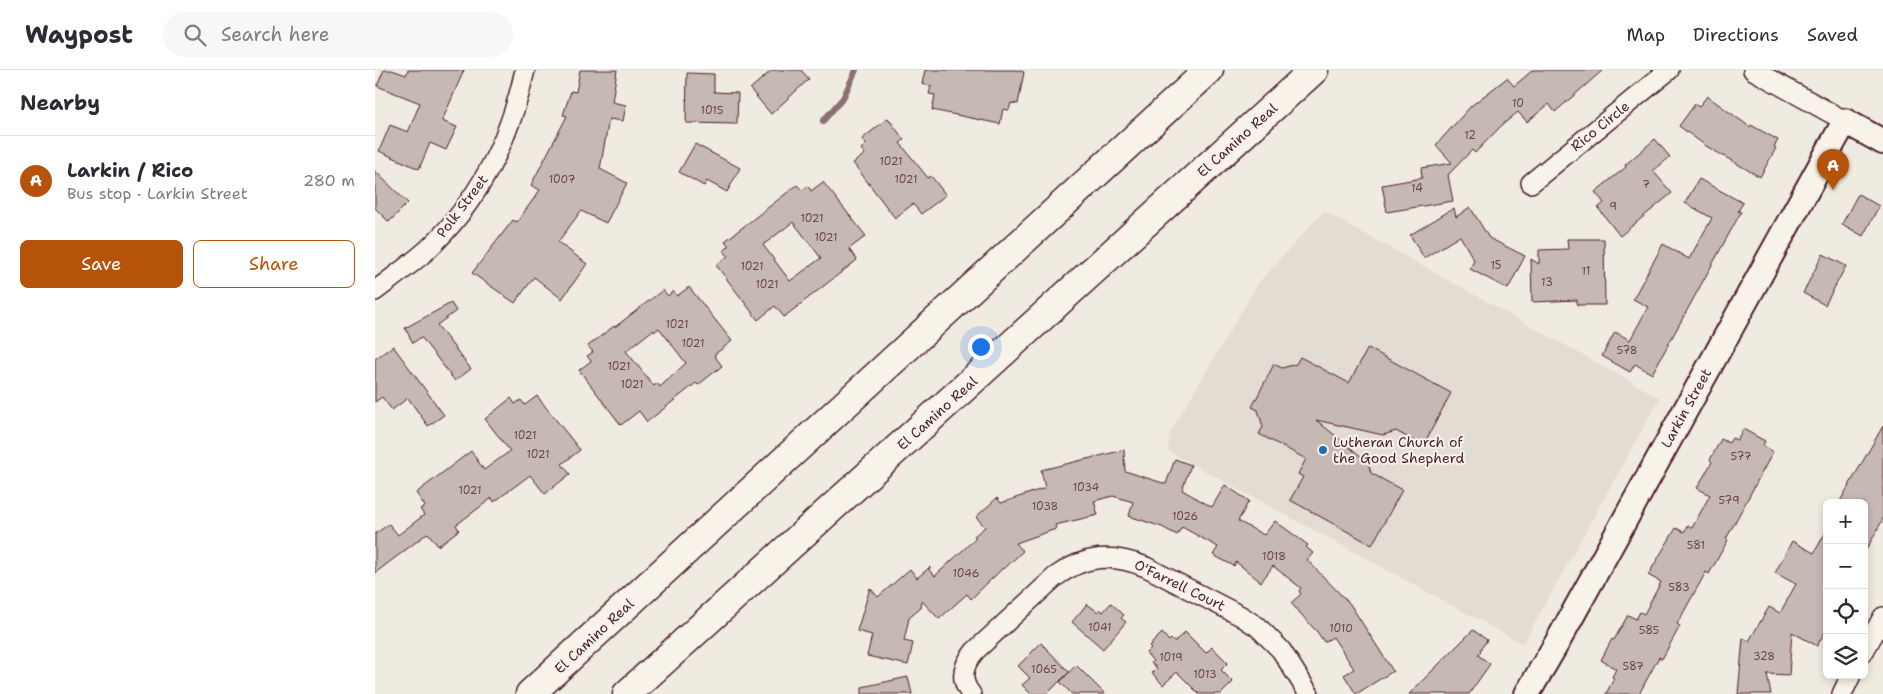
<!DOCTYPE html>
<html lang="en">
<head>
<meta charset="utf-8">
<style>
	body { margin:0; font-family:"Shantell Sans",sans-serif; background:#f7f7f7; color:#2b2b33 }
	.controls { position:absolute; right:15px; bottom:15px; display:grid; overflow:hidden; border-radius:8px; box-shadow:0 2px 8px #0003 }
	.controls button { width:45px; height:45px; display:grid; place-items:center; padding:0; border:0; border-bottom:1px solid #e1e1e2; background:#fff; color:#2b2b33; font:25px sans-serif }
	.you { position:absolute; left:605px; top:276px; width:18px; height:18px; margin:-12px; border:4px solid #fff; border-radius:50%; background:#1a73e8; box-shadow:0 0 0 8px #1a73e833 }
	.badge { display:grid; place-items:center; width:32px; height:32px; border-radius:50%; background:#b45309; color:#fff; font-size:16px; font-weight:700 }
	.pin { position:absolute; translate:-50% -41px; filter:drop-shadow(0 1px 2px #0008) }
	.pin::after { content:''; position:absolute; top:26px; width:18px; height:15px; background:inherit; clip-path:polygon(0 0,100% 0,50% 100%) }
	.list { margin:0; padding:0; list-style:none }
	h2 { display:flex; justify-content:space-between; align-items:center; height:65px; margin:0; padding:0 20px; font-size:21px }
	h2 small { font-size:16px; font-weight:400; color:#7c7c81 }
	.list li { display:grid; grid-template-columns:32px 1fr auto; gap:15px; align-items:center; box-sizing:border-box; height:90px; padding:0 20px; border-top:1px solid #e1e1e2 }
	.list b { display:block; font-size:19px; white-space:nowrap }
	.list p { margin:0; font-size:16px; white-space:nowrap; color:#7c7c81 }
	.list em { font-size:16px; font-style:normal; color:#7c7c81 }
	.actions { display:flex; gap:10px; padding:15px 20px }
	.actions a { flex:1; padding:11px 0; border:1px solid #b45309; border-radius:8px; text-align:center; font-size:18px; color:#b45309 }
	.actions .main { background:#b45309; color:#fff }
	.icon { flex:none; width:28px; height:28px; fill:none; stroke:currentColor; stroke-width:2; stroke-linecap:round; stroke-linejoin:round }
	.map { position:relative; flex:none; width:1508px; height:624px; overflow:hidden }
	header { display:flex; align-items:center; gap:30px; box-sizing:border-box; height:70px; padding:0 25px; background:#fff; border-bottom:1px solid #e1e1e2 }
	header strong { font-size:24px }
	nav { display:flex; gap:28px; margin-inline-start:auto; font-size:18px }
	.search { width:350px; height:45px; background:#f7f7f7; display:flex; align-items:center; gap:12px; box-sizing:border-box; padding:0 18px; border-radius:28px; color:#7c7c81; font-size:19px }
	main { display:flex }
	aside { flex:1; background:#fff }
	.map>svg:first-child { display:block }
	.built { fill:#e3dcd2 }
	.lines { fill:none; stroke-linecap:round; stroke-linejoin:round }
	.stream { stroke:#8b6f72; stroke-width:6 }
	.building { fill:#c6b8b3; stroke:#4a1f2b; fill-rule:evenodd }
	.minor-casing { stroke:#4a1f2b; stroke-width:22 }
	.tertiary-casing { stroke:#4a1f2b; stroke-width:28 }
	.motorway-casing { stroke:#4a1f2b; stroke-width:31 }
	.minor { stroke:#f7f3e8; stroke-width:19 }
	.tertiary { stroke:#f7f3e8; stroke-width:24 }
	.motorway { stroke:#f7f3e8; stroke-width:28 }
	.poi-dot { fill:#1f6fb2; stroke:#f7f3e8; stroke-width:2 }
	.labels { text-anchor:middle; stroke-width:4; stroke-linejoin:round; paint-order:stroke }
	.number-label { font-size:11px; fill:#69454d }
	.street-label { font-size:14px; fill:#4a1f2b; stroke:#f7f3e8 }
	.poi-label { font-size:14px; fill:#4a1f2b; stroke:#f7f3e8; text-anchor:start }
</style>
</head>
<body>
<header>
<strong>Waypost</strong>
<div class="search"><svg class="icon" aria-label="search" viewBox="0 0 24 24"><circle cx="10" cy="10" r="6"/><path d="M15 15l6 6"/></svg>Search here</div>
<nav><a>Map</a><a>Directions</a><a>Saved</a></nav>
</header>
<main>
<aside>
<h2>Nearby<small></small></h2>
<ul class="list">
<li><span class="badge">A</span><div><b>Larkin / Rico</b><p>Bus stop · Larkin Street</p></div><em>280 m</em></li>
</ul>
<div class="actions"><a class="main">Save</a><a>Share</a></div>
</aside>
<div class="map">
<svg width="1508" height="624" viewBox="0 0 1508 624">
	<rect width="100%" height="100%" fill="#f0ebe0"/>
	<filter id="ink" filterUnits="userSpaceOnUse"><feTurbulence type="fractalNoise" baseFrequency=".02" numOctaves="2"/><feDisplacementMap in="SourceGraphic" scale="10" xChannelSelector="R" yChannelSelector="G"/><feConvolveMatrix kernelMatrix="1 2 1 2 8 2 1 2 1" color-interpolation-filters="sRGB"/></filter>
	<g filter="url(#ink)">
		<polygon class="built" points="949,141 1285,328 1148,574 793,381 795,362 884,212"/>
		<g class="lines">
			<polyline class="stream" points="448,51 468,28 481,0"/>
		</g>
		<g class="building">
			<polygon points="9,0 17,0 31,5 33,0 89,0 67,51 82,57 71,80 55,73 44,99 4,81 15,55 33,62 45,33 2,16"/>
			<polygon points="205,0 242,0 237,32 251,35 248,51 234,49 225,99 252,113 231,153 206,141 183,172 212,194 187,229 159,207 140,233 97,203 138,150 142,152 165,120 156,115 192,46 188,45 196,21 201,22"/>
			<polygon points="397,0 426,0 434,9 396,44 375,19"/>
			<polygon points="550,0 641,0 649,2 643,34 636,33 634,40 628,39 625,54 557,40 560,25 554,24 556,16 547,14"/>
			<polygon points="1158,0 1228,0 1180,42 1174,34 1152,52 1143,42 1126,56 1100,83 1097,80 1073,105 1078,131 1012,142 1007,115 1047,108 1046,98 1077,93 1061,75 1096,36 1132,8 1139,16"/>
			<polygon points="312,3 339,4 339,22 363,23 362,54 311,53"/>
			<polygon points="1332,26 1375,57 1376,55 1403,70 1399,77 1401,78 1385,107 1331,76 1304,56 1320,34 1324,37"/>
			<polygon points="513,48 529,70 525,73 553,108 556,106 571,125 546,144 538,134 520,148 478,93 490,84 486,79 491,74 487,69"/>
			<polygon points="1280,69 1295,87 1278,101 1297,123 1245,166 1223,138 1229,133 1220,122 1251,97 1250,95"/>
			<polygon points="320,74 365,98 352,122 332,111 329,116 304,102"/>
			<polygon points="0,101 33,133 14,152 0,138"/>
			<polygon points="1324,109 1368,133 1363,141 1366,142 1277,304 1260,294 1255,302 1227,286 1240,262 1255,270 1273,237 1258,229 1288,174 1314,189 1337,148 1310,133"/>
			<path d="M 448,112 L 491,166 L 474,179 L 482,190 L 409,247 L 400,236 L 383,250 L 341,195 L 353,186 L 349,181 L 354,176 L 350,171 L 422,115 L 427,120 L 433,116 L 436,121 ZM 418,152 L 446,188 L 415,211 L 388,175 Z"/>
			<polygon points="1483,124 1504,136 1488,166 1467,154"/>
			<polygon points="1095,137 1114,168 1150,186 1133,219 1095,199 1099,190 1085,166 1049,188 1035,165 1079,138 1081,147"/>
			<polygon points="1192,169 1229,169 1230,235 1202,235 1202,230 1157,232 1156,189 1164,194 1164,180 1193,179"/>
			<polygon points="1448,184 1471,196 1450,235 1428,223"/>
			<path d="M 314,217 L 357,271 L 339,285 L 347,296 L 323,315 L 321,313 L 272,352 L 264,341 L 246,355 L 204,300 L 216,291 L 212,286 L 218,282 L 213,276 L 239,256 L 240,257 L 288,220 L 293,226 L 298,221 L 302,226 ZM 284,258 L 311,293 L 285,317 L 282,313 L 279,316 L 251,281 L 278,260 L 279,262 Z"/>
			<polygon points="76,233 81,241 62,255 96,299 80,311 46,267 38,273 30,258"/>
			<polygon points="18,276 69,345 53,356 33,328 17,340 7,327 0,332 0,289"/>
			<polygon points="993,278 1076,323 1048,376 1021,361 1008,365 941,350 993,392 996,403 1027,420 997,475 915,430 928,407 923,404 931,389 884,364 888,357 883,340 877,337 899,294 907,298 921,294 925,287 974,313"/>
			<polygon points="162,326 205,380 187,394 195,404 170,424 155,405 119,432 117,428 81,455 84,460 63,476 53,463 0,503 0,464 14,454 23,465 49,445 45,439 50,436 41,423 96,381 109,400 135,381 110,349 136,328 140,334 146,330 150,335"/>
			<polygon points="1508,356 1508,449 1489,484 1489,433 1464,433"/>
			<polygon points="1368,359 1390,371 1388,376 1398,382 1351,469 1353,470 1334,504 1331,502 1302,554 1305,556 1287,589 1284,587 1264,624 1231,624 1239,608 1237,607 1241,599 1226,590 1237,569 1239,570 1253,545 1261,549 1265,542 1269,544 1286,512 1273,505 1301,458 1309,462 1313,455 1317,458 1335,425 1322,418 1337,392 1335,390 1346,369 1354,373 1357,368 1362,370"/>
			<polygon points="749,380 750,401 791,414 800,389 816,395 807,420 837,437 850,415 874,431 863,451 889,465 900,451 933,475 931,477 938,483 932,490 975,534 1018,601 981,624 969,605 979,599 958,567 949,572 943,563 916,533 926,524 924,521 926,518 898,496 886,512 861,492 859,496 838,485 843,477 807,457 802,465 787,457 754,446 758,432 738,426 719,431 723,445 680,455 681,459 641,473 648,481 629,499 628,498 596,529 592,524 564,549 547,531 546,538 534,548 529,571 538,573 533,595 492,586 497,565 482,561 495,518 503,527 535,499 542,508 555,497 554,500 560,506 601,468 599,466 610,457 601,447 622,428 626,433 670,418 666,400"/>
			<polygon points="1452,460 1452,558 1442,576 1417,562 1414,605 1392,604 1396,624 1363,624 1368,568 1374,571 1394,537 1405,543 1421,514 1400,503 1417,471 1439,483"/>
			<polygon points="736,533 749,545 746,548 751,552 728,579 697,552 712,534 723,542 725,539 728,542"/>
			<polygon points="1098,560 1112,570 1105,580 1106,581 1103,585 1115,594 1094,624 1034,624"/>
			<polygon points="810,562 831,583 837,577 853,593 846,600 858,612 846,624 824,624 802,602 788,615 777,603 782,598 776,593 778,591 771,583 776,578 774,576 787,563 794,571 796,569 799,572"/>
			<polygon points="666,573 694,602 672,624 656,624 647,615 655,608 643,596"/>
			<polygon points="701,595 730,624 697,624 685,612"/>
			<polygon points="533,607 537,624 487,624 487,617"/>
		</g>
		<g class="lines">
			<g class="minor-casing">
				<g id="minor">
					<polyline points="1378,0 1470,51"/>
					<polyline points="1156,113 1294,0"/>
					<path d="M 0,221 C 17,208 35,195 51,181 C 103,133 135,69 150,0"/>
					<polyline points="1489,581 1508,547"/>
					<path d="M 596,624 C 584,609 588,595 600,581 L 680,507 C 710,485 737,483 771,497 L 866,546 L 883,557 L 906,580 L 934,624"/>
					<polyline points="1467,624 1476,605"/>
				</g>
			</g>
			<g class="tertiary-casing">
				<polyline id="tertiary" points="1152,624 1183,571 1470,51 1508,72"/>
			</g>
			<g class="motorway-casing">
				<g id="motorway">
					<polyline points="155,624 834,0"/>
					<polyline points="252,624 939,0"/>
				</g>
			</g>
			<use href="#minor" class="minor"/>
			<use href="#tertiary" class="tertiary"/>
			<use href="#motorway" class="motorway"/>
		</g>
	</g>
	<circle class="poi-dot" cx="948" cy="380" r="5"/>
	<g class="labels">
		<g class="number-label">
			<text x="1143" y="37">10</text>
			<text x="337" y="44">1015</text>
			<text x="1095" y="69">12</text>
			<text x="516" y="95">1021</text>
			<text x="187" y="113">1007</text>
			<text x="531" y="113">1021</text>
			<text x="1271" y="118">7</text>
			<text x="1042" y="122">14</text>
			<text x="1238" y="140">9</text>
			<text x="437" y="152">1021</text>
			<text x="451" y="171">1021</text>
			<text x="1121" y="199">15</text>
			<text x="377" y="200">1021</text>
			<text x="1211" y="205">11</text>
			<text x="1172" y="216">13</text>
			<text x="392" y="218">1021</text>
			<text x="302" y="258">1021</text>
			<text x="318" y="277">1021</text>
			<text x="1252" y="284">578</text>
			<text x="244" y="300">1021</text>
			<text x="257" y="318">1021</text>
			<text x="150" y="369">1021</text>
			<text x="163" y="388">1021</text>
			<text x="1366" y="390">577</text>
			<text x="711" y="421">1034</text>
			<text x="95" y="424">1021</text>
			<text x="1354" y="434">579</text>
			<text x="670" y="440">1038</text>
			<text x="810" y="450">1026</text>
			<text x="1321" y="479">581</text>
			<text x="899" y="490">1018</text>
			<text x="591" y="507">1046</text>
			<text x="1304" y="521">583</text>
			<text x="725" y="561">1041</text>
			<text x="966" y="562">1010</text>
			<text x="1274" y="564">585</text>
			<text x="1389" y="590">328</text>
			<text x="796" y="591">1019</text>
			<text x="1258" y="600">587</text>
			<text x="669" y="603">1065</text>
			<text x="830" y="608">1013</text>
		</g>
		<g class="street-label">
			<text transform="translate(1225 56) rotate(-39)" y="5">Rico Circle</text>
			<text transform="translate(862 70) rotate(-42)" y="5">El Camino Real</text>
			<text transform="translate(87 136) rotate(-53)" y="5">Polk Street</text>
			<text transform="translate(1311 338) rotate(-61)" y="5">Larkin Street</text>
			<text transform="translate(562 343) rotate(-42)" y="5">El Camino Real</text>
			<text transform="translate(805 515) rotate(26)" y="5">O'Farrell Court</text>
			<text transform="translate(219 566) rotate(-43)" y="5">El Camino Real</text>
		</g>
		<g class="poi-label">
			<text x="958" y="377">Lutheran Church of<tspan x="958" dy="16">the Good Shepherd</tspan></text>
		</g>
	</g>
</svg>
<div class="controls">
<button>+</button>
<button>−</button>
<button><svg class="icon" aria-label="locate" viewBox="0 0 24 24"><circle cx="12" cy="12" r="6"/><path d="M12 2v4M12 18v4M2 12h4M18 12h4"/></svg></button>
<button><svg class="icon" aria-label="layers" viewBox="0 0 24 24"><path d="M12 4l9 5-9 5-9-5zM3 14l9 5 9-5"/></svg></button>
</div>
<div class="you"></div>
<div class="pin badge" style="left:1458px;top:120px">A</div>
</div>
</main>
</body>
</html>
